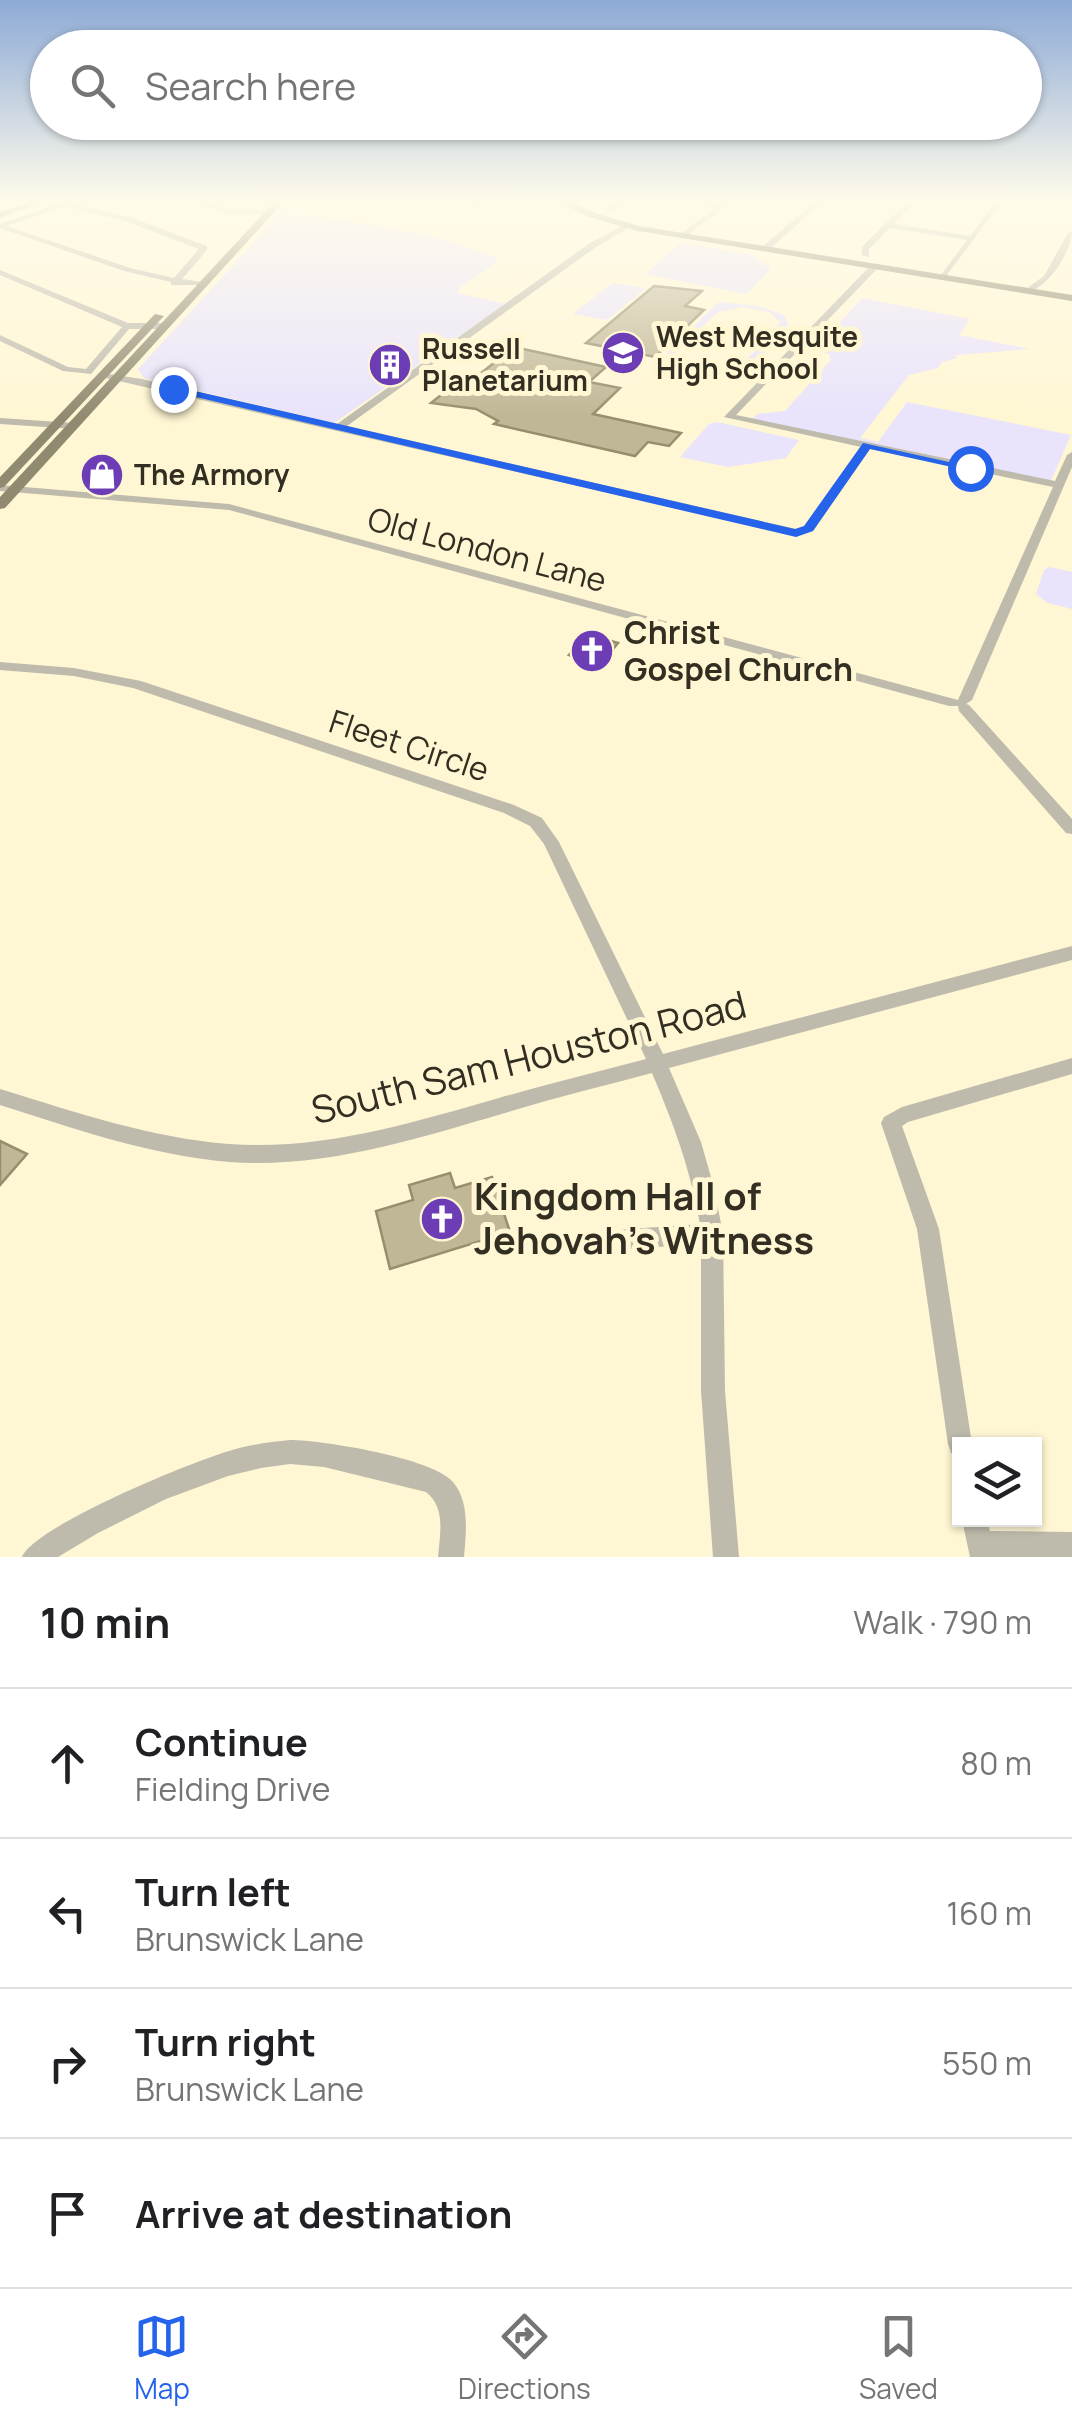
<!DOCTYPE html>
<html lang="en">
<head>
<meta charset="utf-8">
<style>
	body { margin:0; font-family:Manrope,sans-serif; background:#f2f2f2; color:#202124 }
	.controls { position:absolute; right:30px; bottom:30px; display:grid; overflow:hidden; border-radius:0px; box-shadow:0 2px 8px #0004 }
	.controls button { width:90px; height:90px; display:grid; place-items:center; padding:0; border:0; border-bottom:2px solid #e0e0e0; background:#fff; color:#202124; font:50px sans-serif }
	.stop { position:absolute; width:30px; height:30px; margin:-22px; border:8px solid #2563eb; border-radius:50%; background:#fff }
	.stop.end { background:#2563eb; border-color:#fff; box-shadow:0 2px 10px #0008 }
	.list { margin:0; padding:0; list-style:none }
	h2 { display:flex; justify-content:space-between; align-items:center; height:130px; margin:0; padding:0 40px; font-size:42px }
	h2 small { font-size:32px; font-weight:400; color:#757577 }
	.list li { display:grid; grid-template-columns:65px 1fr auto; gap:30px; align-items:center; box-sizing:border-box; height:150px; padding:0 40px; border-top:2px solid #e0e0e0 }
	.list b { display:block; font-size:38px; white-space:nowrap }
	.list p { margin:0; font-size:32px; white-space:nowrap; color:#757577 }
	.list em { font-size:32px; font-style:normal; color:#757577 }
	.icon { flex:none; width:55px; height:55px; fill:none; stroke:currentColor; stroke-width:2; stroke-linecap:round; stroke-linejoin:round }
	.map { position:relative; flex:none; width:1072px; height:1557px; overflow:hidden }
	.search { position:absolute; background:#fff; box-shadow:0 2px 8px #0004; left:30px; right:30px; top:30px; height:110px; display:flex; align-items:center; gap:25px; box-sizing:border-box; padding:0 35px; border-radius:55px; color:#757577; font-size:38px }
	.sheet { height:730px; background:#fff }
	nav { display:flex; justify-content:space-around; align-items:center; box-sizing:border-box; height:140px; border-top:2px solid #e0e0e0; background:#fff; font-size:28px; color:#757577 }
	nav a { display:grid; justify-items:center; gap:5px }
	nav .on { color:#2563eb }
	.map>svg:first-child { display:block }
	.green { fill:#e9e3fc; fill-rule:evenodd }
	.building { fill:#c0b796; stroke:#968e6e; stroke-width:2.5 }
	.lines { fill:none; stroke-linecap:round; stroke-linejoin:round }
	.minor { fill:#bebbad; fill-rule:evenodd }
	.major { fill:#908a70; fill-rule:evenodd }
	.route { fill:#2563eb }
	.labels { text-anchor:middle; stroke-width:10; stroke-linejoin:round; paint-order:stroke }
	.far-poi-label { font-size:28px; font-weight:bold; fill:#322e21; stroke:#fff6d3; text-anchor:start }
	.street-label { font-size:32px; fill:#322e21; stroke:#fff6d3 }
	.poi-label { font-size:32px; font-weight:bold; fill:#322e21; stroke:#fff6d3; text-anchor:start }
	.near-street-label { font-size:38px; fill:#322e21; stroke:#fff6d3 }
	.near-poi-label { font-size:38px; font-weight:bold; fill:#322e21; stroke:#fff6d3; text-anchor:start }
</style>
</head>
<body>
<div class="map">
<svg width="1072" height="1557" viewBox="0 0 1072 1557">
	<rect width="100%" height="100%" fill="#fff6d3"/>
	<g class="green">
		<path d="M 282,212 C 355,223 429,229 497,258 L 494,265 L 460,287 L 458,293 L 506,304 L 334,423 L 144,378 L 138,369 Z"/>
		<polygon points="681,243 752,255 771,269 746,294 645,274"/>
		<polygon points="612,283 646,288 607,320 573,314"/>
		<polygon points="862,298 970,319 959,335 1029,349 956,355 957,358 942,362 938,368 909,375 860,438 878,442 907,402 1071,435 1050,483 752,419 757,414 785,411 831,360 829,354 816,349"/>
		<path d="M 719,302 L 758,306 L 784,315 L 788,324 C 776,338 764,356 750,367 C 728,382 683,378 666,359 L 668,351 ZM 743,307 L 769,312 L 780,322 C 754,357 721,392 676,361 L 676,351 L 718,312 Z"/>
		<polygon points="717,422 799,440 786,458 728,467 680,457 709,424"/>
		<polygon points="1049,567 1072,572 1072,609 1048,603 1036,594 1044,570"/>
	</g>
	<g class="building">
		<polygon points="654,286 702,291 685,306 704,310 655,357 586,343"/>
		<polygon points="514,347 606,367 589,382 620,388 593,414 681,433 669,446 648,442 635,456 494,424 498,421 476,409 431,403 446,391 456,393"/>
		<polygon points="586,634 618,643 601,664 569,655"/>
		<polygon points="0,1141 27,1154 0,1185"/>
		<polygon points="450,1173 455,1188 492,1177 510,1232 390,1269 376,1211 413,1200 409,1185"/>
	</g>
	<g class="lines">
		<g class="minor">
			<polygon points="189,199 199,199 229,210 270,210 274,212 270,214 228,214"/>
			<polygon points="443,199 504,199 476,205"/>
			<polygon points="627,199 637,199 612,210 606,209"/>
			<polygon points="670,199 721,204 727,199 735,199 682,239 679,235 717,207"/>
			<polygon points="818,199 825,199 768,251 762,251 762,247"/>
			<polygon points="910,199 917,199 894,224 970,236 997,199 1004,199 943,280 939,278 967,240 890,228 869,249 869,257 862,255 862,247"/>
			<path d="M 70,200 L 75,201 L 71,204 L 130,217 L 207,246 L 207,250 L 182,279 L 209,283 L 205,285 L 171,285 L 171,282 L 124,271 L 0,228 L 0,224 ZM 64,206 L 125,221 L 199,249 L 174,278 L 130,268 L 7,226 Z"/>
			<polygon points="626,224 629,228 596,247 347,426 796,529 805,527 861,447 724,417 871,265 877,265 877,269 736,415 1055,481 1067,455 1072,452 1072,467 972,700 966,704 969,705 1072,819 1072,834 1066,833 959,711 958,706 949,706 229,510 0,491 0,485 229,504 958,700 1053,487 870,449 813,531 796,536 97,376 102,373 142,379 337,424 590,243"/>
			<path d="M 1072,231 C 1072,252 1047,289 1026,293 L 1026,289 L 1044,276 L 1068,233 Z"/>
			<polygon points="0,270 128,323 165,323 169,326 165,329 129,329 91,374 63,371 0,341 0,335 68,367 86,369 122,327 0,275"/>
			<polygon points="0,418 74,423 79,426 74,429 0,424"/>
			<path d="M 0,662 L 74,668 L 141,681 L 514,805 L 542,818 L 559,842 L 663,1054 L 1072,946 L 1072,960 L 669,1068 L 701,1142 L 713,1184 L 723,1233 L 725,1391 L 739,1557 L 713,1557 L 701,1391 L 701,1244 L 600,1251 L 592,1248 L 589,1241 L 592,1234 L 600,1231 L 700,1224 C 690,1168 674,1125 652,1073 C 603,1086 554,1098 505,1113 C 416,1139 323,1169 229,1162 C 150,1155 75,1129 0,1105 L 0,1089 C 75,1112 151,1138 229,1144 C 321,1151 411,1123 499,1098 C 547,1084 597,1072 646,1059 L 544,844 L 530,826 L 504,813 L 133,688 L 74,676 L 0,670 Z"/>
			<polygon points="1072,1058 1072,1074 908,1122 902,1126 939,1229 972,1444 960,1444 960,1456 951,1453 948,1444 917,1229 881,1123 884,1117 902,1107"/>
			<path d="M 290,1440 C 322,1440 433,1458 453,1482 C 470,1502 466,1533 464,1557 L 438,1557 C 440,1533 446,1508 426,1492 L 324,1467 L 290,1464 L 261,1468 L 228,1476 L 166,1499 L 98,1533 L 58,1557 L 22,1557 C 35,1526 191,1462 229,1451 C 249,1445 269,1442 290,1440 Z"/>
			<polygon points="962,1520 987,1520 990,1531 1072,1532 1072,1557 970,1557"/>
		</g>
		<g class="major">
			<polygon points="37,199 50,199 0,218 0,212"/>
			<polygon points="277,199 286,199 5,508 0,509 0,497"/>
			<polygon points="554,199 565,199 595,213 639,226 1072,295 1072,301 638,231 589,217"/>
			<polygon points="155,314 164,316 4,487 0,488 0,477"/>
		</g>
	</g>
	<linearGradient id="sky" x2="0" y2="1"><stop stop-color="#8daad6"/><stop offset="0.48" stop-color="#fffbeb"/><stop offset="1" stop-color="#fffbeb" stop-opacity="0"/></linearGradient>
	<rect width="1072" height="417" fill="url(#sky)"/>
	<polygon class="route" points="173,386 795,529 804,526 863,443 976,468 970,471 870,449 813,531 796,537 170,391"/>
	<defs>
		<g id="school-disc" transform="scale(2.25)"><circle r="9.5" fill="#6d3db5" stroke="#fff6d3"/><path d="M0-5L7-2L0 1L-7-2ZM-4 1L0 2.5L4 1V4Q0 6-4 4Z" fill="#fff"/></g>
		<g id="building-disc" transform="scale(2.25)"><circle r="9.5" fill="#6d3db5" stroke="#fff6d3"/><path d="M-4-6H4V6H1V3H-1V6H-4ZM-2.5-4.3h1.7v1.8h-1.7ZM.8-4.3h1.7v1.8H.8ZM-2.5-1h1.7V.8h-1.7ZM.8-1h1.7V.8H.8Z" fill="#fff"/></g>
		<g id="shop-disc" transform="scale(2.25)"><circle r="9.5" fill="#6d3db5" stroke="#fff6d3"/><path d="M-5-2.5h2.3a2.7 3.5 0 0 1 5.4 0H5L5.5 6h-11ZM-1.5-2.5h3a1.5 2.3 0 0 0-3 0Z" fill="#fff"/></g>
		<g id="church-disc" transform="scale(2.25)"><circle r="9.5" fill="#6d3db5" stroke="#fff6d3"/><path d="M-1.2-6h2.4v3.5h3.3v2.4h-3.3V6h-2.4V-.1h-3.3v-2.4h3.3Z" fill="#fff"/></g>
	</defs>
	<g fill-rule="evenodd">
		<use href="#school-disc" x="623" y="353"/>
		<use href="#building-disc" x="390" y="365"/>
		<use href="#shop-disc" x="102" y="475"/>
		<use href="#church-disc" x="592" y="651"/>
		<use href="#church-disc" x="442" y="1219"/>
	</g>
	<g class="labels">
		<g class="far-poi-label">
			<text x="656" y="347">West Mesquite<tspan x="656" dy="32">High School</tspan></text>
			<text x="422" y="359">Russell<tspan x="422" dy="32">Planetarium</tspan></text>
			<text x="134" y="485">The Armory</text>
		</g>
		<g class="street-label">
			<text transform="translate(487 550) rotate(15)" y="11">Old London Lane</text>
			<text transform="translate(409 746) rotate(18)" y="11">Fleet Circle</text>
		</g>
		<g class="poi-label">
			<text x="624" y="644">Christ<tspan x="624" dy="37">Gospel Church</tspan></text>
		</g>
		<g class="near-street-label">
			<text transform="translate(529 1058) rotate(-14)" y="13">South Sam Houston Road</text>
		</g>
		<g class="near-poi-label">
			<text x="474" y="1210">Kingdom Hall of<tspan x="474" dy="44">Jehovah's Witness</tspan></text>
		</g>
	</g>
</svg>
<div class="controls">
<button><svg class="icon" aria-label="layers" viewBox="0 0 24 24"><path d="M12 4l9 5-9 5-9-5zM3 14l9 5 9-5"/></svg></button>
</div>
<div class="stop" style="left:970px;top:468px"></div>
<div class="stop end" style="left:173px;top:389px"></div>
<div class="search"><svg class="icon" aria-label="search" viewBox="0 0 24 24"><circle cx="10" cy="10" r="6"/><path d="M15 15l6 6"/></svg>Search here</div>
</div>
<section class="sheet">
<h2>10 min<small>Walk · 790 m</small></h2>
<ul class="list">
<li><svg class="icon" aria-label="ahead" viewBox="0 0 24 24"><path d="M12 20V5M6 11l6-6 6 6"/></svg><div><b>Continue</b><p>Fielding Drive</p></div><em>80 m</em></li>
<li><svg class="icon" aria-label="left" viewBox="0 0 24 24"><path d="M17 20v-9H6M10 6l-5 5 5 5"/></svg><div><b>Turn left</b><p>Brunswick Lane</p></div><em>160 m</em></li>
<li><svg class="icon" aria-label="right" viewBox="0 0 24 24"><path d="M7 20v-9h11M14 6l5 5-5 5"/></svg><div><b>Turn right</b><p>Brunswick Lane</p></div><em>550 m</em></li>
<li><svg class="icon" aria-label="arrive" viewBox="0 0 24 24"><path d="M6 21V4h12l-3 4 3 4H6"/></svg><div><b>Arrive at destination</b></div></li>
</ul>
</section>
<nav>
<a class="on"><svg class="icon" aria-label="map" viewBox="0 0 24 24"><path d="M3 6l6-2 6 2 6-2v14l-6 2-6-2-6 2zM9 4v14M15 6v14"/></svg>Map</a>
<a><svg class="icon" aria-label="directions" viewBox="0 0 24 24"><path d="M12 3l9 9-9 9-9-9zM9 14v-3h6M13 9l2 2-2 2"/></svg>Directions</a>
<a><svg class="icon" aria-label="saved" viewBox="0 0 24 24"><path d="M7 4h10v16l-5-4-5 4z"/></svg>Saved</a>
</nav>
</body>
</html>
